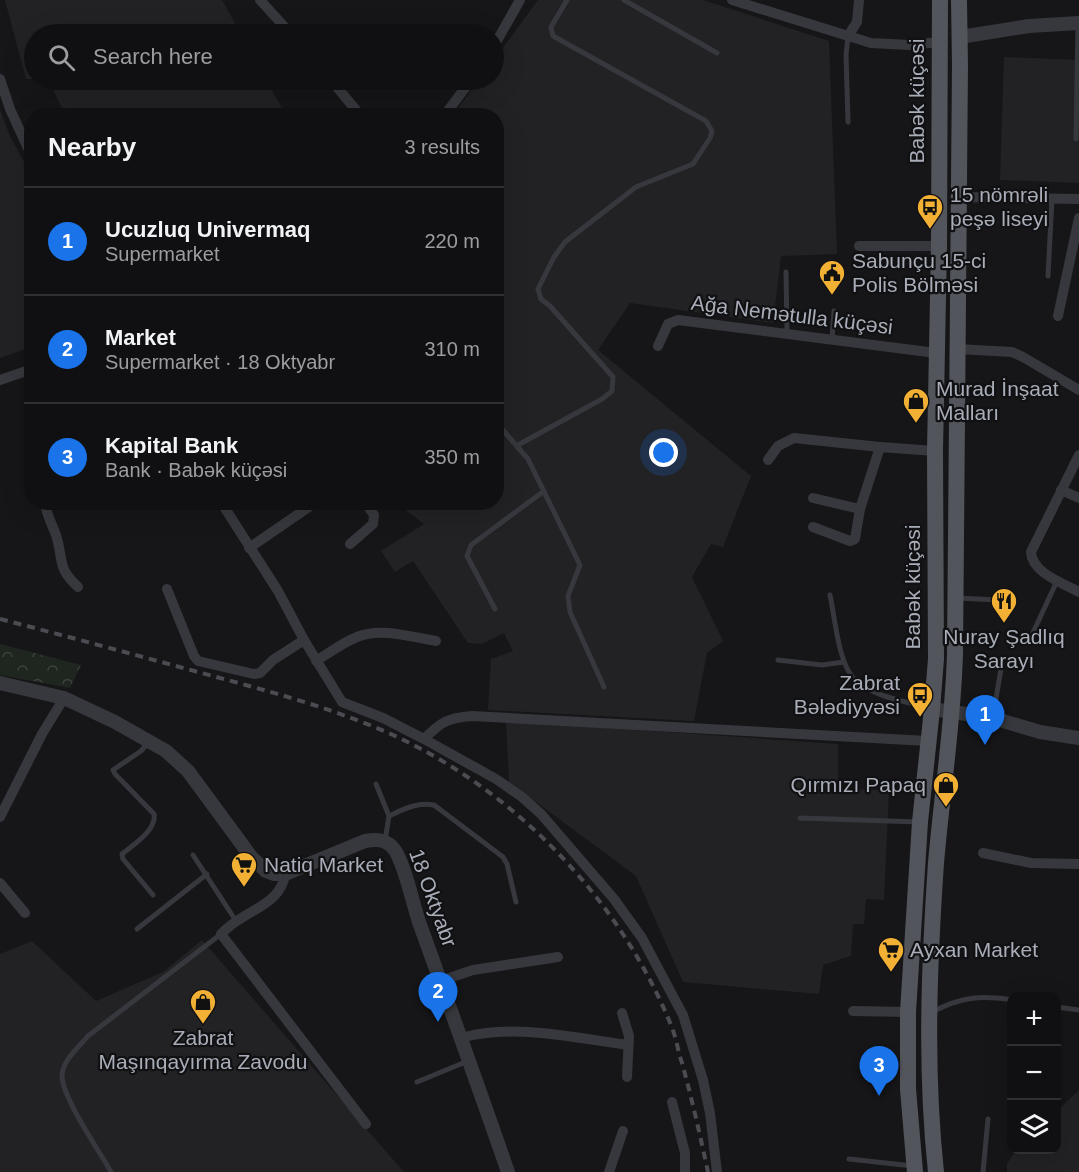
<!DOCTYPE html>
<html lang="en">
<head>
<meta charset="utf-8">
<style>
	body { margin:0; font-family:Helvetica,sans-serif; background:#1e1e20; color:#f1f3f6 }
	.controls { position:absolute; right:18px; bottom:18px; display:grid; overflow:hidden; border-radius:12px; box-shadow:0 6px 24px #0002 }
	.controls button { width:54px; height:54px; display:grid; place-items:center; padding:0; border:0; border-bottom:2px solid #303032; background:#101012; color:#f1f3f6; font:30px sans-serif }
	.you { position:absolute; left:664px; top:453px; width:21px; height:21px; margin:-15px; border:4px solid #fff; border-radius:50%; background:#1a73e8; box-shadow:0 0 0 9px #1a73e833 }
	.badge { display:grid; place-items:center; width:39px; height:39px; border-radius:50%; background:#1a73e8; color:#fff; font-size:20px; font-weight:700 }
	.pin { position:absolute; translate:-50% -50px; filter:drop-shadow(0 2px 3px #0008) }
	.pin::after { content:''; position:absolute; top:32px; width:21px; height:18px; background:inherit; clip-path:polygon(0 0,100% 0,50% 100%) }
	.list { margin:0; padding:0; list-style:none }
	h2 { display:flex; justify-content:space-between; align-items:center; height:78px; margin:0; padding:0 24px; font-size:26px }
	h2 small { font-size:20px; font-weight:400; color:#9c9d9f }
	.list li { display:grid; grid-template-columns:39px 1fr auto; gap:18px; align-items:center; box-sizing:border-box; height:108px; padding:0 24px; border-top:2px solid #303032 }
	.list b { display:block; font-size:22px; white-space:nowrap }
	.list p { margin:0; font-size:20px; white-space:nowrap; color:#9c9d9f }
	.list em { font-size:20px; font-style:normal; color:#9c9d9f }
	.icon { flex:none; width:33px; height:33px; fill:none; stroke:currentColor; stroke-width:2; stroke-linecap:round; stroke-linejoin:round }
	.map { position:relative; flex:none; width:1079px; height:1172px; overflow:hidden }
	.search { position:absolute; background:#101012; box-shadow:0 6px 24px #0002; left:24px; top:24px; width:480px; height:66px; display:flex; align-items:center; gap:15px; box-sizing:border-box; padding:0 21px; border-radius:33px; color:#9c9d9f; font-size:22px }
	.panel { position:absolute; background:#101012; box-shadow:0 6px 24px #0002; left:24px; top:108px; width:480px; height:402px; border-radius:24px }
	.map>svg:first-child { display:block }
	.built { fill:#222225 }
	.forest { fill:url(#forest-crowns) }
	.lines { fill:none; stroke-linecap:round; stroke-linejoin:round }
	.service { stroke:#37383d; stroke-width:5 }
	.minor { stroke:#37383d; stroke-width:10 }
	.tertiary { stroke:#37383d; stroke-width:14 }
	.primary { stroke:#53555c; stroke-width:16 }
	.rail { stroke:#4a4c52; stroke-width:4; stroke-dasharray:8 6; stroke-linecap:butt }
	.labels { text-anchor:middle; stroke-width:4.5; stroke-linejoin:round; paint-order:stroke }
	.street-label { font-size:21px; fill:#a8adb8; stroke:#111113 }
	.poi-label { font-size:21px; fill:#a8adb8; stroke:#111113; text-anchor:start }
</style>
</head>
<body>
<div class="map">
<svg width="1079" height="1172" viewBox="0 0 1079 1172">
	<defs>
		<pattern id="forest-crowns" width="20" height="18" patternUnits="userSpaceOnUse" patternTransform="scale(1.5)"><rect width="20" height="18" fill="#1e261f"/><path d="M2 6a3 3 0 1 1 6 0M12 15a3 3 0 1 1 6 0" fill="none" stroke="#3c433d"/></pattern>
	</defs>
	<rect width="100%" height="100%" fill="#161618"/>
	<g class="built">
		<polygon points="5,0 222,0 241,34 34,34 34,79 26,79"/>
		<polygon points="538,0 703,0 829,41 837,254 781,256 773,323 630,303 598,350 751,476 723,547 711,544 692,577 723,641 707,653 694,721 488,710 491,659 513,651 504,633 482,644 468,643 413,561 395,572 381,551 424,524 396,503 496,502 496,116 453,115 479,80 494,80 494,60"/>
		<polygon points="1004,57 1079,60 1079,183 1000,180"/>
		<polygon points="48,80 266,80 286,115 58,115 64,112"/>
		<polygon points="0,110 9,134 32,177 31,347 0,358"/>
		<polygon points="506,721 838,744 838,789 889,790 884,900 866,899 864,924 853,924 851,956 823,965 819,994 683,982 636,876 509,782"/>
		<polygon points="202,940 404,1172 0,1172 0,954 32,941 96,1001 163,972"/>
		<polygon points="1079,1090 1079,1172 1007,1172 1007,1164 1016,1150 1056,1150 1057,1111"/>
	</g>
	<polygon class="forest" points="0,644 81,665 70,688 0,675"/>
	<g class="lines">
		<g class="service">
			<polyline points="624,0 717,53"/>
			<polyline points="848,122 846,55 848,36"/>
			<polyline points="1076,139 1078,25"/>
			<polyline points="786,272 787,334"/>
			<polyline points="1048,276 1052,199"/>
			<polyline points="832,339 834,311"/>
			<polyline points="496,422 528,459 580,565 568,596 570,612 604,687"/>
			<polyline points="518,445 602,399 612,391 613,377 550,306 541,299 538,289 554,257 565,242 636,187 693,164 710,138 712,131 706,121 553,36 551,27 567,0"/>
			<path d="M 830,595 C 835,617 838,664 855,680 C 874,697 905,701 929,708"/>
			<polyline points="957,598 998,600"/>
			<polyline points="495,609 467,556 471,545 544,491"/>
			<polyline points="1030,639 1057,581"/>
			<polyline points="778,660 822,665 844,662"/>
			<polyline points="993,716 1002,663"/>
			<path d="M 149,742 L 141,751 L 113,770 L 115,774 L 154,814 C 157,830 133,845 122,854 L 123,859 L 153,895"/>
			<polyline points="376,784 389,816"/>
			<polyline points="800,818 919,822"/>
			<path d="M 385,841 L 389,816 C 404,809 417,802 434,805 L 503,857 L 507,864 L 516,902"/>
			<polyline points="193,855 236,921"/>
			<polyline points="137,929 207,874"/>
			<polyline points="1056,1007 1079,1010"/>
			<path d="M 932,1012 C 961,997 980,995 1012,1000"/>
			<polyline points="417,1082 468,1061"/>
			<polyline points="849,1159 913,1166"/>
			<path d="M 111,1172 C 100,1152 61,1096 62,1075 C 63,1060 79,1047 88,1036 L 221,934"/>
			<polyline points="983,1172 988,1119"/>
		</g>
		<g class="minor">
			<polyline points="260,0 291,34"/>
			<polyline points="732,0 871,43 909,45 939,42"/>
			<polyline points="848,36 857,22 859,0"/>
			<polyline points="494,46 520,0"/>
			<polyline points="0,79 10,109 32,157"/>
			<polyline points="331,80 361,116"/>
			<polyline points="444,116 471,80"/>
			<polyline points="959,197 1079,199"/>
			<polyline points="859,246 939,246"/>
			<polyline points="1058,316 1079,218"/>
			<polyline points="658,346 668,324 678,320 936,353"/>
			<polyline points="957,349 1012,352 1023,357 1079,390"/>
			<polyline points="0,380 32,369"/>
			<path d="M 1079,455 L 1031,552 C 1032,573 1063,583 1079,592"/>
			<polyline points="768,460 778,446 794,438 880,447"/>
			<polyline points="1061,490 1079,498"/>
			<polyline points="813,498 860,509"/>
			<path d="M 45,502 C 46,514 52,524 56,535 C 64,560 56,567 78,587"/>
			<polyline points="221,502 278,591 304,640 342,702 383,718 424,739 496,779 522,797 541,814 614,899 642,938 683,1015 703,1080 710,1113 717,1172"/>
			<polyline points="813,527 850,541 855,539 860,509 880,447 935,451"/>
			<polyline points="350,544 373,524 374,515 365,502"/>
			<polyline points="249,548 316,502"/>
			<polyline points="167,589 194,656 198,661 254,674 260,673 273,660 304,640"/>
			<path d="M 316,661 C 329,653 342,643 357,637 C 381,627 411,637 436,641"/>
			<path d="M 424,739 C 441,722 447,718 472,716 L 928,741"/>
			<polyline points="0,817 42,734 64,698"/>
			<polyline points="983,853 1031,863 1079,864"/>
			<path d="M 285,874 C 282,899 258,907 240,919 C 233,923 227,928 221,934 L 366,1124"/>
			<polyline points="0,883 25,913"/>
			<polyline points="440,981 473,970 558,957"/>
			<polyline points="853,1011 908,1012"/>
			<polyline points="622,1013 629,1036 627,1077"/>
			<path d="M 461,1038 C 514,1023 575,1038 628,1045"/>
			<polyline points="672,1102 685,1153 685,1172"/>
			<polyline points="609,1172 623,1131"/>
		</g>
		<g class="tertiary">
			<polyline points="960,37 1029,26 1079,23"/>
			<path d="M 0,683 L 64,698 L 115,722 L 166,751 L 188,771 L 252,858 L 266,871 L 274,874 L 285,874 L 365,841 C 376,839 386,839 394,849 C 404,862 413,904 419,922 C 449,1005 479,1088 508,1172"/>
			<polyline points="932,709 993,718 1040,732 1079,738"/>
		</g>
		<g class="primary">
			<polyline points="915,1172 908,1089 908,1012 920,822 932,709 936,659 935,451 939,246 940,0"/>
			<path d="M 936,1172 C 925,1069 929,966 936,863 C 942,793 953,724 955,654 L 960,65 L 959,0"/>
		</g>
		<path class="rail" d="M 0,619 C 66,636 132,654 198,672 C 264,690 331,707 393,735 C 517,792 620,900 671,1025 C 676,1037 678,1051 682,1063 C 692,1099 700,1135 708,1172"/>
	</g>
	<defs>
		<g id="bus-pin" transform="scale(1.35)"><path d="M0 17L-7.5 6A9.5 9.5 0 1 1 7.5 6Z" fill="#f2b134" stroke="#111113"/><path d="M-5-6H5V4H4V6H2V4H-2V6H-4V4H-5ZM-3.5-4V0h7V-4ZM-3.5 1.2v1.5H-2V1.2ZM2 1.2v1.5H3.5V1.2Z" fill="#111"/></g>
		<g id="civic-pin" transform="scale(1.35)"><path d="M0 17L-7.5 6A9.5 9.5 0 1 1 7.5 6Z" fill="#f2b134" stroke="#111113"/><path d="M-.6-6.5H3V-4.5H.6V-3L4-1V1h2V6H-6V1h2V-1L-.6-3ZM-1.2 2.5V6h2.4V2.5Z" fill="#111"/></g>
		<g id="shop-pin" transform="scale(1.35)"><path d="M0 17L-7.5 6A9.5 9.5 0 1 1 7.5 6Z" fill="#f2b134" stroke="#111113"/><path d="M-5-2.5h2.3a2.7 3.5 0 0 1 5.4 0H5L5.5 6h-11ZM-1.5-2.5h3a1.5 2.3 0 0 0-3 0Z" fill="#111"/></g>
		<g id="restaurant-pin" transform="scale(1.35)"><path d="M0 17L-7.5 6A9.5 9.5 0 1 1 7.5 6Z" fill="#f2b134" stroke="#111113"/><path d="M-5-6h1v4h1v-4h1v4h1v-4h1v5L-1.5 .5V6h-2V.5L-5-1ZM5-6V6H3V1.5H1.5Q1.5-4 5-6Z" fill="#111"/></g>
		<g id="supermarket-pin" transform="scale(1.35)"><path d="M0 17L-7.5 6A9.5 9.5 0 1 1 7.5 6Z" fill="#f2b134" stroke="#111113"/><path d="M-6-5.5h2.5l.6 2H6L4.5 2H-2.5L-4.4-4H-6ZM-1.5 3.2a1.3 1.3 0 1 0 .1 0ZM3 3.2a1.3 1.3 0 1 0 .1 0Z" fill="#111"/></g>
	</defs>
	<g fill-rule="evenodd">
		<use href="#bus-pin" x="930" y="207"/>
		<use href="#civic-pin" x="832" y="273"/>
		<use href="#shop-pin" x="916" y="401"/>
		<use href="#restaurant-pin" x="1004" y="601"/>
		<use href="#bus-pin" x="920" y="695"/>
		<use href="#shop-pin" x="946" y="785"/>
		<use href="#supermarket-pin" x="244" y="865"/>
		<use href="#supermarket-pin" x="891" y="950"/>
		<use href="#shop-pin" x="203" y="1002"/>
	</g>
	<g class="labels">
		<g class="street-label">
			<text transform="translate(917 101) rotate(-90)" y="7">Babək küçəsi</text>
			<text transform="translate(792 315) rotate(7)" y="7">Ağa Nemətulla küçəsi</text>
			<text transform="translate(913 587) rotate(-90)" y="7">Babək küçəsi</text>
			<text transform="translate(433 898) rotate(70)" y="7">18 Oktyabr</text>
		</g>
		<g class="poi-label">
			<text x="950" y="202">15 nömrәli<tspan x="950" dy="24">peşә liseyi</tspan></text>
			<text x="852" y="268">Sabunçu 15-ci<tspan x="852" dy="24">Polis Bölməsi</tspan></text>
			<text x="936" y="396">Murad İnşaat<tspan x="936" dy="24">Malları</tspan></text>
			<text x="1004" y="644" text-anchor="middle">Nuray Şadlıq<tspan x="1004" dy="24">Sarayı</tspan></text>
			<text x="900" y="690" text-anchor="end">Zabrat<tspan x="900" dy="24">Bәlәdiyyәsi</tspan></text>
			<text x="926" y="792" text-anchor="end">Qırmızı Papaq</text>
			<text x="264" y="872">Natiq Market</text>
			<text x="910" y="957">Ayxan Market</text>
			<text x="203" y="1045" text-anchor="middle">Zabrat<tspan x="203" dy="24">Maşınqayırma Zavodu</tspan></text>
		</g>
	</g>
</svg>
<div class="controls">
<button>+</button>
<button>−</button>
<button><svg class="icon" aria-label="layers" viewBox="0 0 24 24"><path d="M12 4l9 5-9 5-9-5zM3 14l9 5 9-5"/></svg></button>
</div>
<div class="you"></div>
<div class="pin badge" style="left:985px;top:745px">1</div>
<div class="pin badge" style="left:438px;top:1022px">2</div>
<div class="pin badge" style="left:879px;top:1096px">3</div>
<div class="search"><svg class="icon" aria-label="search" viewBox="0 0 24 24"><circle cx="10" cy="10" r="6"/><path d="M15 15l6 6"/></svg>Search here</div>
<section class="panel">
<h2>Nearby<small>3 results</small></h2>
<ul class="list">
<li><span class="badge">1</span><div><b>Ucuzluq Univermaq</b><p>Supermarket</p></div><em>220 m</em></li>
<li><span class="badge">2</span><div><b>Market</b><p>Supermarket · 18 Oktyabr</p></div><em>310 m</em></li>
<li><span class="badge">3</span><div><b>Kapital Bank</b><p>Bank · Babək küçəsi</p></div><em>350 m</em></li>
</ul>
</section>
</div>
</body>
</html>
